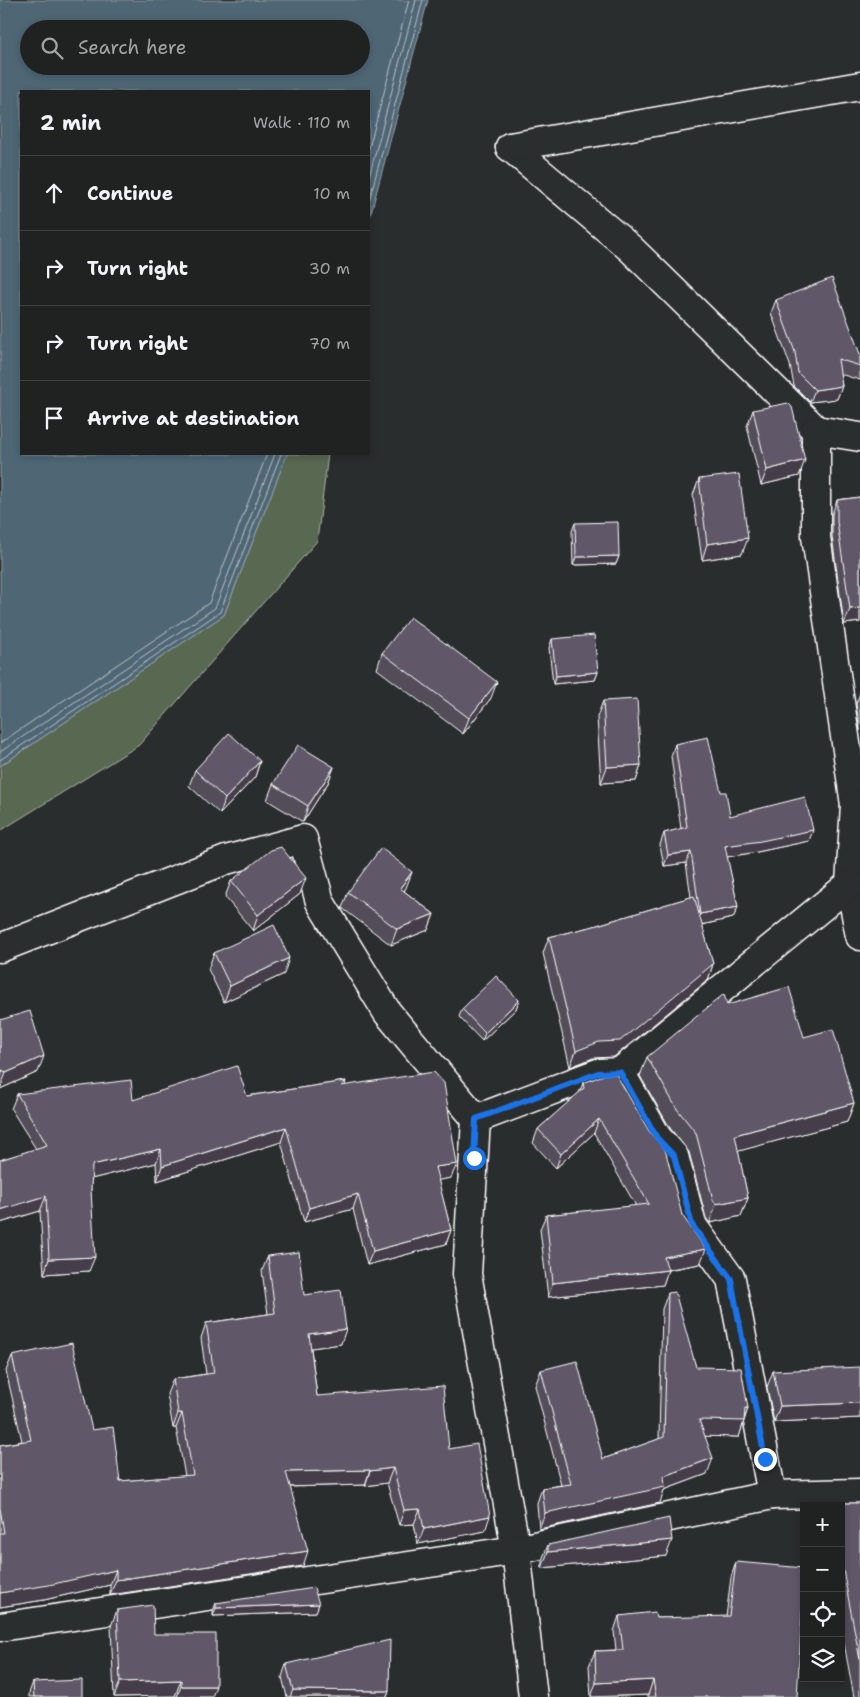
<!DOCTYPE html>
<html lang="en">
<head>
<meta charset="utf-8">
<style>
	body { margin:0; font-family:"Shantell Sans",sans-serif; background:#2d2f2f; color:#f1f3f6 }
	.controls { position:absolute; right:15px; bottom:15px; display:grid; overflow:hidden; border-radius:0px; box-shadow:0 2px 8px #0003 }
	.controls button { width:45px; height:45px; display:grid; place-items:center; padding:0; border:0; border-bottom:1px solid #3d3f40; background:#202222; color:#f1f3f6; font:25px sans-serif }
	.stop { position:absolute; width:15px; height:15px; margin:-11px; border:4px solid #1a73e8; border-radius:50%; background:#fff }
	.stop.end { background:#1a73e8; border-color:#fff; box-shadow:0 1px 5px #0008 }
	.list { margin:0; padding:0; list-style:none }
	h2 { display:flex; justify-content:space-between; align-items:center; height:65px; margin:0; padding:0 20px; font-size:21px }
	h2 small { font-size:16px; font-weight:400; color:#a2a4a5 }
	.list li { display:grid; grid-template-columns:32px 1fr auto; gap:15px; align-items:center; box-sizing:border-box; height:75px; padding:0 20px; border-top:1px solid #3d3f40 }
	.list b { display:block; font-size:19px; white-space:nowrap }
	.list em { font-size:16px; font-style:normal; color:#a2a4a5 }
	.icon { flex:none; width:28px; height:28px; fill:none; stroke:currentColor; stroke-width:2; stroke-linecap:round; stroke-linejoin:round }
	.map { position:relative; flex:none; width:860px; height:1697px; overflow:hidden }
	.search { position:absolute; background:#202222; box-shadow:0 2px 8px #0003; left:20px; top:20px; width:350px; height:55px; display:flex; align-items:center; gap:12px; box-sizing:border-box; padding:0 18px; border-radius:28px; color:#a2a4a5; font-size:19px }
	.panel { position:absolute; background:#202222; box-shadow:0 2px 8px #0003; left:20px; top:90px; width:350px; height:365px; border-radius:0px }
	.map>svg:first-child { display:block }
	.green { fill:#596851; stroke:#acb4a8 }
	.water { fill:#506674; stroke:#96a3ac; fill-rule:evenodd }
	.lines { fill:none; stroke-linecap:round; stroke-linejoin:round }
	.shore { stroke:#b9c2c7; stroke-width:1 }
	.street-casing { stroke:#fff; stroke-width:31 }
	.street { stroke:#2a2d2e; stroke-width:28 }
	.wall { fill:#534d5a; stroke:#fff }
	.shaded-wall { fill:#443e4a; stroke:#fff }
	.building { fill:#615969; stroke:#fff }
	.route { stroke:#1a73e8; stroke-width:6 }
</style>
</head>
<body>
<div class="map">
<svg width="860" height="1697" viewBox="0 0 860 1697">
	<rect width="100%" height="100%" fill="#2a2d2e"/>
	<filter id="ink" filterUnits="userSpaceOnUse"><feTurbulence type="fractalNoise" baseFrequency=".02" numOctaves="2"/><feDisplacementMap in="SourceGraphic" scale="10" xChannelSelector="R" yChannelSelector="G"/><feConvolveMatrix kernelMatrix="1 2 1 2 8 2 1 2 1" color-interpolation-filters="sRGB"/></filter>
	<g filter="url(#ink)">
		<polygon class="green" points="287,454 328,454 317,541 139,745 0,831 0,766 224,615"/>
		<path class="water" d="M 0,0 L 428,0 L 369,220 L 369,91 L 21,91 L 21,454 L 287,454 L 224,615 L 0,766 ZM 29,29 L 361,29 L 361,66 L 29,66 Z"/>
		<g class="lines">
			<g class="shore">
				<polyline points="369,148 409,0"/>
				<polyline points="369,177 416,0"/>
				<polyline points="369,201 423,0"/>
				<polyline points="0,743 209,603 267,454"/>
				<polyline points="0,752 215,608 275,454"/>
				<polyline points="0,760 220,612 281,454"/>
			</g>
			<g class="street-casing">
				<g id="street">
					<polyline points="510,147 630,248 816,430 860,437"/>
					<polyline points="510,147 860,86"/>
					<polyline points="816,430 816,537 855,805"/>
					<polyline points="860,813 855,805 850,884 860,936"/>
					<polyline points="0,948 226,860 303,839 320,902 387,1012 476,1119 467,1274 516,1550 533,1697"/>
					<polyline points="476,1119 598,1073 620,1072"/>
					<polyline points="772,1495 731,1279 692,1225 674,1156 657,1137 620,1072 850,884"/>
					<polyline points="0,1627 516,1550 772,1495 860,1493"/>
				</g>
			</g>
			<use href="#street" class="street"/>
		</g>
		<g class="wall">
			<polygon points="776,300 860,354 860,380 840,374 842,386 837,399 810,402 794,386 790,365 771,313"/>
			<polygon points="753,410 799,476 761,485 747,426"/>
			<polygon points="699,479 742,554 702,560 693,495"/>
			<polygon points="860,497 860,622 844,624 832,536 832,514 837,500"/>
			<polygon points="575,523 619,556 616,564 573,565 572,531"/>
			<polygon points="552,639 598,672 595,680 553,684 549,648"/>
			<polygon points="382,653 491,698 463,734 377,669"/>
			<polygon points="860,693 860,731 856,704"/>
			<polygon points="603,701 641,765 636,781 601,783 597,717"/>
			<polygon points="675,744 721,792 730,816 809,841 757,852 727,857 738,907 733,918 702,925 713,964 708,980 614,1057 593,1058 570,1067 543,953 549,937 594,926 691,897 686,863 664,866 660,845 664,833 681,829 671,756"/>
			<polygon points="260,761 255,777 220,814 189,786 195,770"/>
			<polygon points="334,767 328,783 303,822 267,800 273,784"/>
			<polygon points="231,881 300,894 253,931 225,897"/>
			<polygon points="406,888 404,891 434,914 428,930 391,945 342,908 348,892"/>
			<polygon points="214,953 284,974 224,1002 208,969"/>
			<polygon points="519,1000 516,1009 482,1041 459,1017 462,1009"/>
			<polygon points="727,1005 804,1037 854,1103 847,1122 738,1151 748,1198 741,1216 710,1223 706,1218 689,1152 670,1128 640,1076 647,1057"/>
			<polygon points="0,1020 38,1072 0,1089"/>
			<polygon points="346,1081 345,1086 451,1178 438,1180 451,1230 446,1244 367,1265 353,1209 304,1222 281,1142 157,1181 156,1163 91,1179 89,1271 44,1274 40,1211 0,1223 0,1160 36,1149 11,1109 17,1094 133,1100 247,1096"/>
			<polygon points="583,1083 682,1215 700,1264 668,1270 663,1285 548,1297 540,1229 546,1215 636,1206 594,1133 556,1168 533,1143 538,1129 579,1093"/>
			<polygon points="268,1256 304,1295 341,1344 311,1348 317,1396 449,1449 485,1531 418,1544 414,1524 399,1525 387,1483 365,1486 365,1485 290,1487 303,1566 110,1595 110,1585 44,1600 0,1607 0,1445 22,1441 6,1371 12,1356 92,1430 120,1481 185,1476 176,1428 173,1428 167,1394 173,1379 206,1374 201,1338 206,1323 268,1314 262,1271"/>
			<polygon points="668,1293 696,1367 748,1408 739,1437 705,1436 707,1474 664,1490 660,1503 539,1529 537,1503 542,1488 561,1485 535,1386 541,1370 603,1459 659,1439 662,1309"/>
			<polygon points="773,1371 860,1418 774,1422 767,1387"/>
			<polygon points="831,1503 860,1503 860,1697 854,1697 841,1627 841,1506 829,1506"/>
			<polygon points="548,1545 666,1556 542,1568 542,1560"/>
			<polygon points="736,1562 797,1697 648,1697 648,1695 591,1697 589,1666 595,1651 616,1650 614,1631 619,1616 656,1618 726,1617 731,1577"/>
			<polygon points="216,1603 319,1604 316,1612 213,1616 213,1611"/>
			<polygon points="117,1610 154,1634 212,1697 175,1697 175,1696 114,1697 111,1626"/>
			<polygon points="286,1664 389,1691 387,1697 287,1697 282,1677"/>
			<polygon points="33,1682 82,1697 29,1697 29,1693"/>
		</g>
		<g class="shaded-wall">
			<polygon points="842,386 837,399 810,402 815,390"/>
			<polygon points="805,460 799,476 761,485 767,470"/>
			<polygon points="748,538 742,554 702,560 707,544"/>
			<polygon points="619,556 616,564 573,565 576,557"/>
			<polygon points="860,608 860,622 844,624 850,609"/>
			<polygon points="598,672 595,680 553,684 556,676"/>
			<polygon points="497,682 491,698 463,734 469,718"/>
			<polygon points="260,761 255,777 220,814 225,799"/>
			<polygon points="641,765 636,781 601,783 607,767"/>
			<polygon points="334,767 328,783 303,822 308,806"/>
			<polygon points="813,830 809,841 757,852 721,858 725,846"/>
			<polygon points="691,852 686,863 664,866 668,855"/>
			<polygon points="412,872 406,888 394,903 400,888"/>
			<polygon points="306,878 300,894 253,931 258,915"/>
			<polygon points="738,907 733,918 696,926 700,914"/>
			<polygon points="434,914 428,930 391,945 397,929"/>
			<polygon points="289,958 284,974 224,1002 230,986"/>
			<polygon points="713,964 708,980 614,1057 593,1058 570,1067 576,1051"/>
			<polygon points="519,1000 516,1009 482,1041 485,1033"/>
			<polygon points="44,1056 38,1072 0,1089 6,1073"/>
			<polygon points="3,1070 0,1079 0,1071"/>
			<polygon points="854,1103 847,1122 728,1154 735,1135"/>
			<polygon points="599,1119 594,1133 556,1168 561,1154"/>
			<polygon points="286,1127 281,1142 157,1181 162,1166"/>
			<polygon points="161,1149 156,1163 87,1180 92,1165"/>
			<polygon points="457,1164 451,1178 429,1182 435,1167"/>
			<polygon points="358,1194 353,1209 304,1222 309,1208"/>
			<polygon points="46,1196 40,1211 0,1223 0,1210"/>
			<polygon points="748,1198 741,1216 710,1223 716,1204"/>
			<polygon points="451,1230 446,1244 367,1265 373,1251"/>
			<polygon points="706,1249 700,1264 659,1271 664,1257"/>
			<polygon points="95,1257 89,1271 44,1274 49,1259"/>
			<polygon points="668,1270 663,1285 548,1297 553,1283"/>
			<polygon points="346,1329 341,1344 304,1349 309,1334"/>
			<polygon points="860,1403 860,1418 774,1422 780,1406"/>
			<polygon points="745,1408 748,1408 739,1437 693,1436 699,1420"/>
			<polygon points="178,1413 182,1413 176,1428 173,1428"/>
			<polygon points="713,1458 707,1474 664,1490 660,1503 539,1529 545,1513 664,1476"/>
			<polygon points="393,1468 387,1483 365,1486 370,1471"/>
			<polygon points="370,1470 365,1485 281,1487 286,1472"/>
			<polygon points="420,1509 414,1524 399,1525 404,1510"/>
			<polygon points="490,1516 485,1531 418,1544 424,1529"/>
			<polygon points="672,1540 666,1556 542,1568 548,1552"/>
			<polygon points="308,1551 303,1566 110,1595 116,1580"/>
			<polygon points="116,1570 110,1585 44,1600 0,1607 0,1593"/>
			<polygon points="319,1604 316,1612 213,1616 216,1608"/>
			<polygon points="181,1680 175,1696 114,1697 120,1682"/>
			<polygon points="653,1680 648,1695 591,1697 596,1683"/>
			<polygon points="181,1686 216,1686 212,1697 177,1697"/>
			<polygon points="293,1690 389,1691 387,1697 290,1697"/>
		</g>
		<g class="building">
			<polygon points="832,278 860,354 860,366 838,359 842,386 815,390 798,373 795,352 776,300"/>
			<polygon points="788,403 792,407 805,460 767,470 753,410"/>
			<polygon points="739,474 748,538 707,544 699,479"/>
			<polygon points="860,497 860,608 850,609 837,522 837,500"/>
			<polygon points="618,522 619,556 576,557 575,523"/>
			<polygon points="410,617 497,682 469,718 382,653"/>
			<polygon points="594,635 598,672 556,676 552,639"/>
			<polygon points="637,699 641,765 607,767 603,701"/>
			<polygon points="229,733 260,761 225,799 195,770"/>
			<polygon points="708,737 721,792 726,792 730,816 805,797 813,830 761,841 725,846 738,907 700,914 691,852 668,855 664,833 687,827 675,744"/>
			<polygon points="298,745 334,767 308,806 273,784"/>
			<polygon points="281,847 306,878 258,915 231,881 271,850"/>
			<polygon points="381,848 412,872 400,888 434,914 397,929 348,892"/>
			<polygon points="694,896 713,964 620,1041 599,1042 576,1051 549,937 594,926"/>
			<polygon points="274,925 289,958 230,986 214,953"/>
			<polygon points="496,976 519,1000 485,1033 462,1009"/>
			<polygon points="789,987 804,1037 833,1029 854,1103 735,1135 748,1198 716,1204 713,1200 696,1133 677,1109 647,1057 724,994 727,1005"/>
			<polygon points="30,1011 44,1056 6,1073 3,1070 0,1071 0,1020"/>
			<polygon points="237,1066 247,1096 346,1081 341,1086 434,1072 444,1083 457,1164 435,1167 451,1230 373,1251 358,1194 309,1208 286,1127 162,1166 161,1149 92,1165 91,1190 95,1257 49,1259 46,1196 0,1210 0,1160 47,1145 17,1094 131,1080 133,1100"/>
			<polygon points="606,1074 616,1074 649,1131 665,1149 682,1215 706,1249 664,1257 668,1270 553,1283 546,1215 649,1204 599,1119 561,1154 538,1129 584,1088 583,1083"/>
			<polygon points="299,1252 304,1295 341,1290 346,1329 309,1334 317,1396 443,1386 449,1449 477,1444 490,1516 424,1529 420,1509 404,1510 393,1468 370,1471 370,1470 286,1472 308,1551 116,1580 116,1570 49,1585 0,1593 0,1533 4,1533 0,1508 0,1445 31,1440 12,1356 72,1343 92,1430 113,1427 120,1481 193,1475 182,1413 178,1413 173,1379 214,1373 206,1323 275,1313 268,1256"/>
			<polygon points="675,1292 696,1367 741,1368 748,1408 745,1408 744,1421 699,1420 713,1458 664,1476 665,1487 545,1513 542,1488 571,1484 541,1370 577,1361 603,1459 664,1437 668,1293"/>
			<polygon points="860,1367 860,1403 780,1406 773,1371"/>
			<polygon points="831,1503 860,1503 860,1660 841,1559 841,1506 831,1506"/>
			<polygon points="669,1518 672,1540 548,1552 548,1545"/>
			<polygon points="736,1562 804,1568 804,1582 797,1697 656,1697 653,1680 596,1683 595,1651 623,1650 619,1616 655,1612 656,1618 729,1616"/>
			<polygon points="314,1588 319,1604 216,1608 216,1603"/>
			<polygon points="153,1605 154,1634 216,1634 216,1686 181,1686 181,1680 120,1682 117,1610"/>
			<polygon points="390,1640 389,1691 293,1690 286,1664"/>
			<polygon points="82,1680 82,1697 34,1697 33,1682"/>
		</g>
	</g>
	<g class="lines" filter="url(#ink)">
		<polyline class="route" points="474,1158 476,1119 598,1073 620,1072 657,1138 674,1156 692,1225 731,1279 765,1459"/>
	</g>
</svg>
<div class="controls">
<button>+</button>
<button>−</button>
<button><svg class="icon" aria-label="locate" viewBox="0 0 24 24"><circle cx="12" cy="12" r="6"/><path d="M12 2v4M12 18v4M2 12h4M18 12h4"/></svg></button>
<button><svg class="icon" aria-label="layers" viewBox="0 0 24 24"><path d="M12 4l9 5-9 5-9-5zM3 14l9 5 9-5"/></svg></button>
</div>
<div class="stop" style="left:474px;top:1158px"></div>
<div class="stop end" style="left:765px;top:1459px"></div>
<div class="search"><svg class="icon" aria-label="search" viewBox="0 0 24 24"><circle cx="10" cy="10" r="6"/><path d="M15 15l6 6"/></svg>Search here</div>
<section class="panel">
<h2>2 min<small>Walk · 110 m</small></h2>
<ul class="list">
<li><svg class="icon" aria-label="ahead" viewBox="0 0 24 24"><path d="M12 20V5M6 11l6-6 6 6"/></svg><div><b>Continue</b></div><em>10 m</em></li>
<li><svg class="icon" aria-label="right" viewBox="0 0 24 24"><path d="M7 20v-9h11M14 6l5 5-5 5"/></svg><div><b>Turn right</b></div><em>30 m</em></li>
<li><svg class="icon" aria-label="right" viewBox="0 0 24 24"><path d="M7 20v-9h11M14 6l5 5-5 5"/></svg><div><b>Turn right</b></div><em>70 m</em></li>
<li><svg class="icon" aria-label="arrive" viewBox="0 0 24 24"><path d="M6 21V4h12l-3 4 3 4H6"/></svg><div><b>Arrive at destination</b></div></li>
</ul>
</section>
</div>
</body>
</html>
